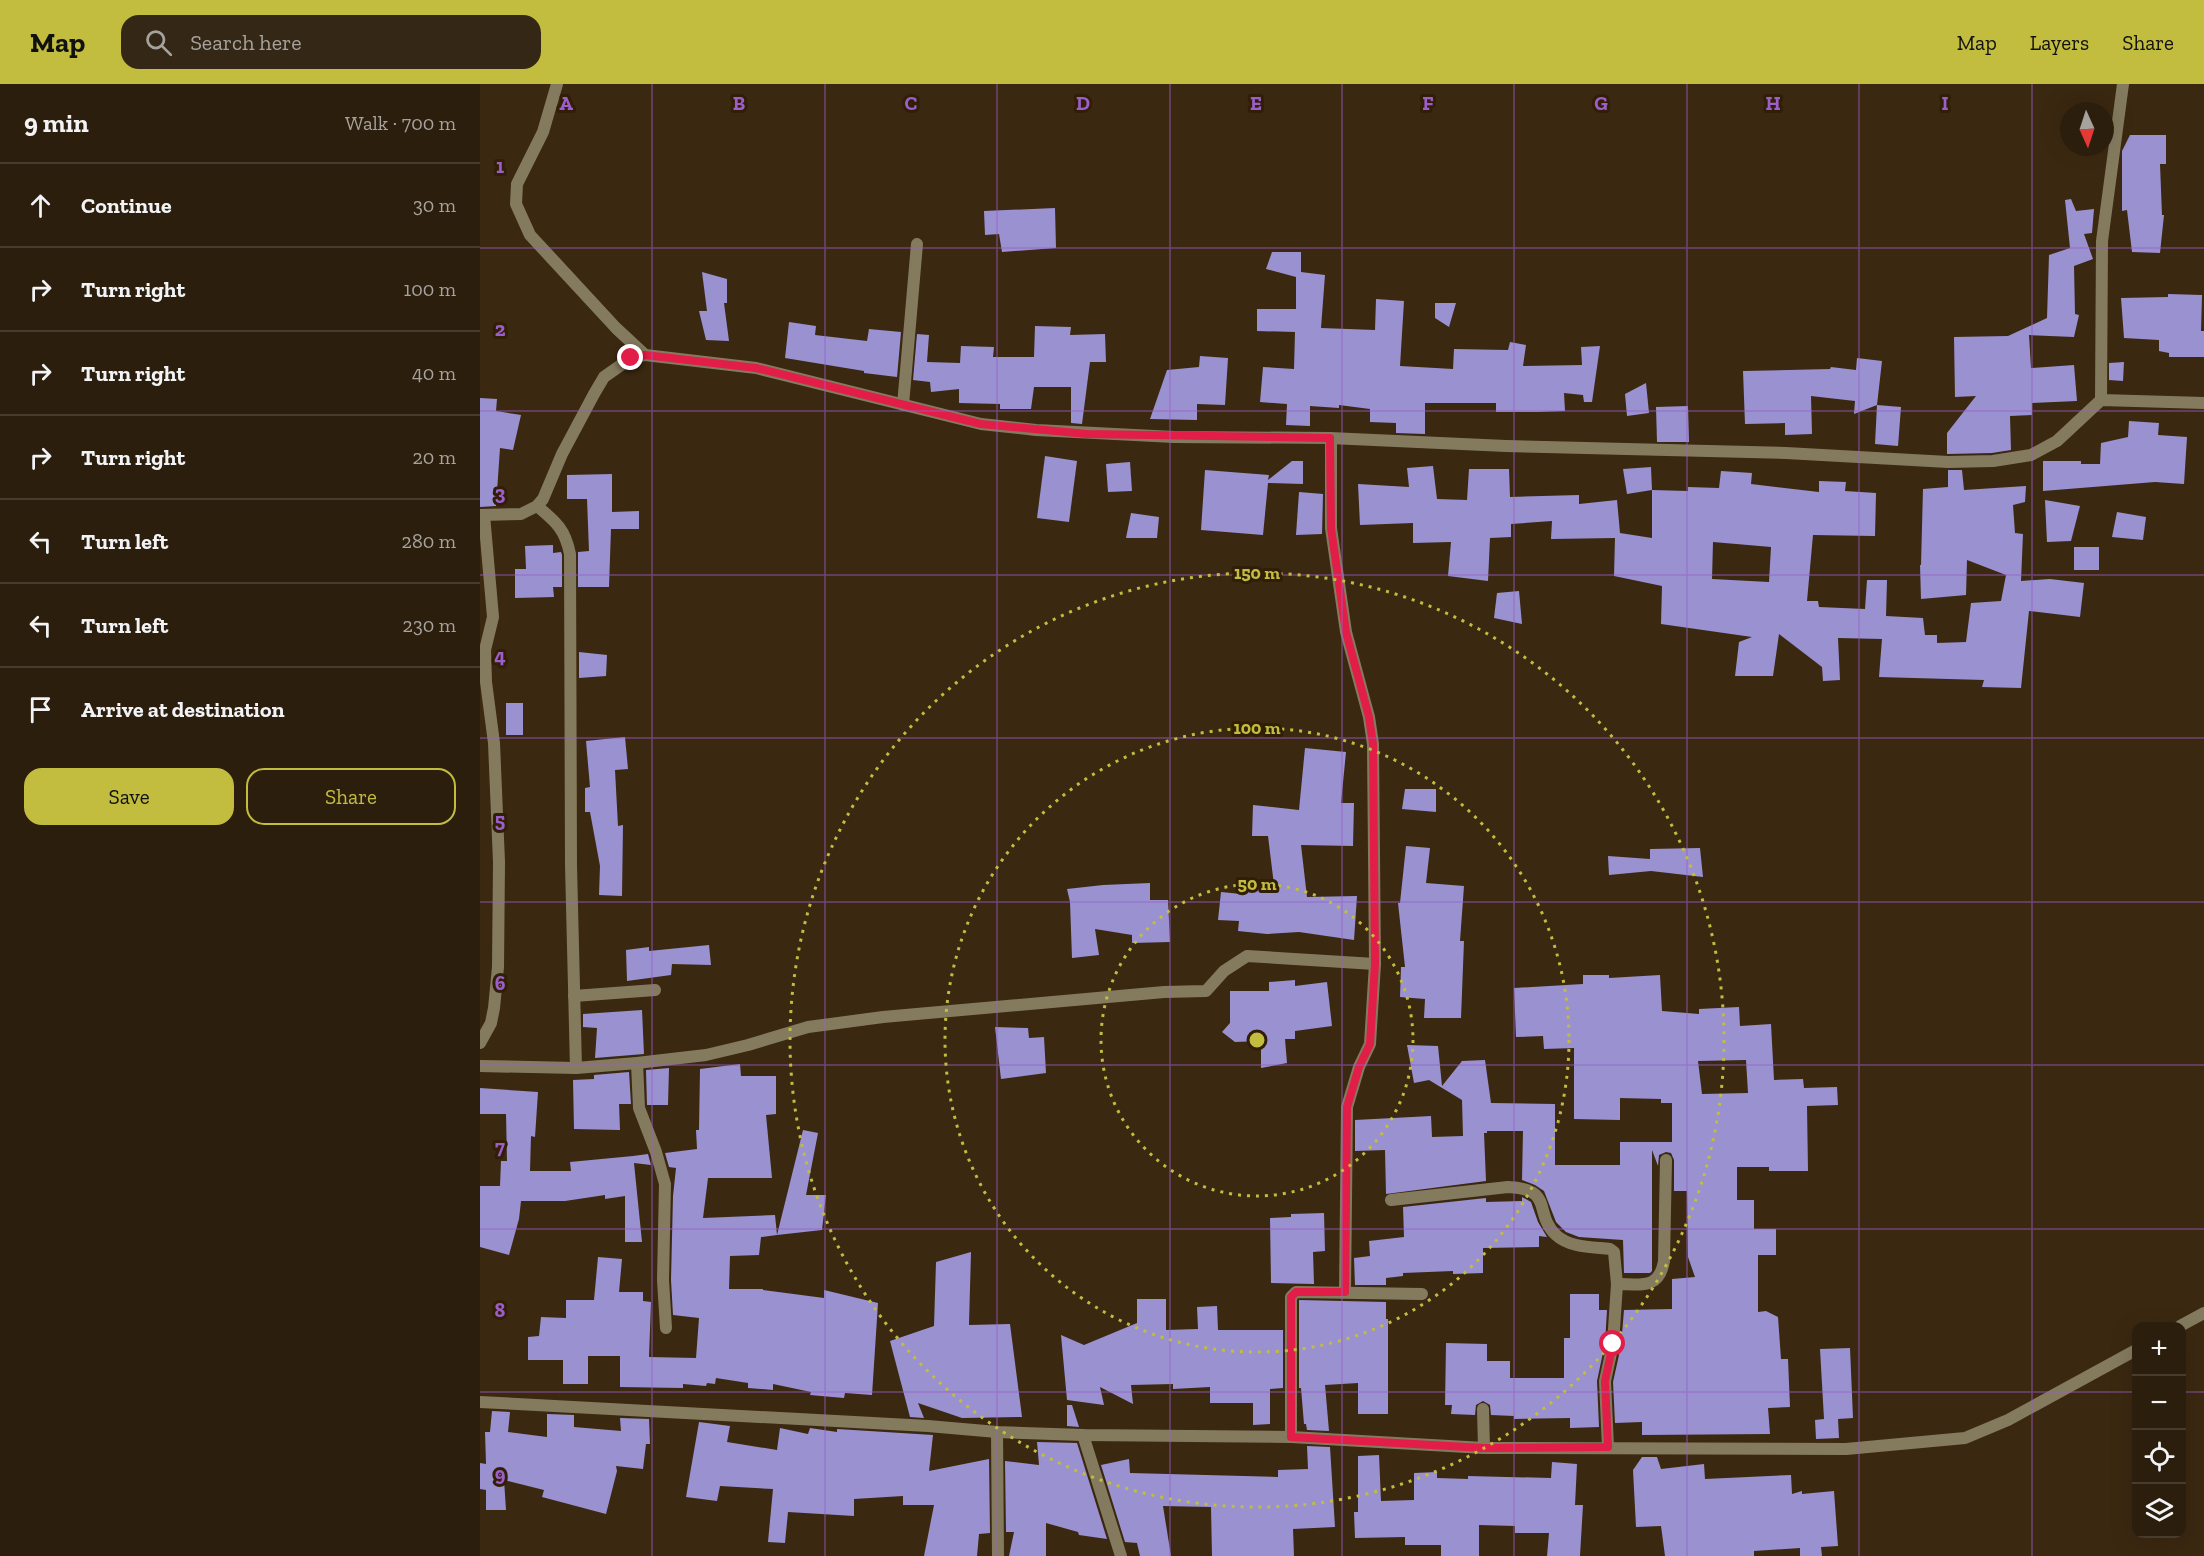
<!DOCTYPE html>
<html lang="en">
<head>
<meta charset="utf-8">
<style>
	body { margin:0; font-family:"Zilla Slab",serif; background:#342716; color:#f1f3f6 }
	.controls { position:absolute; right:18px; bottom:18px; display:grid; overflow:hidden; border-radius:12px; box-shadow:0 6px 24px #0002 }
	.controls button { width:54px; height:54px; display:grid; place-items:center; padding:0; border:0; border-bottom:2px solid #483c2e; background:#2c1e0d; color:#f1f3f6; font:30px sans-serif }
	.compass { position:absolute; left:1580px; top:18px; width:54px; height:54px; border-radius:50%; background:#2c1e0d; box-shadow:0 6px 24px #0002; rotate:177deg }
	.stop { position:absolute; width:18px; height:18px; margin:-14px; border:4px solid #e11d48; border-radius:50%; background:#fff }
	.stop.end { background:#e11d48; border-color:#fff; box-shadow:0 2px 6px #0008 }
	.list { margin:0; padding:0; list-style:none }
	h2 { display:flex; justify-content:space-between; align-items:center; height:78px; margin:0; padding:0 24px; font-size:26px }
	h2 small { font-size:20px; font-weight:400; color:#a6a29d }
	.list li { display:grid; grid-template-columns:39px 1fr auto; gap:18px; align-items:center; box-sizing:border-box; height:84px; padding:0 24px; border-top:2px solid #483c2e }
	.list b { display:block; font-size:22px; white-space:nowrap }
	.list em { font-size:20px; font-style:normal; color:#a6a29d }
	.actions { display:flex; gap:12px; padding:18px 24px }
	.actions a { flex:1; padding:14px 0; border:2px solid #c2bd3f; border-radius:18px; text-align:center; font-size:21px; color:#c2bd3f }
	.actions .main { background:#c2bd3f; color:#111 }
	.icon { flex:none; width:33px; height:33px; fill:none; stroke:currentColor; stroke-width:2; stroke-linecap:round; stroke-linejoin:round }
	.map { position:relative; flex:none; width:1724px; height:1472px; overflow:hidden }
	header { display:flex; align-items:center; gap:36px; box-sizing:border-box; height:84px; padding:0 30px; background:#c2bd3f; color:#111 }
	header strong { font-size:28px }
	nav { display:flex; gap:33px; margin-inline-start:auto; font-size:21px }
	.search { width:420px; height:54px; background:#342716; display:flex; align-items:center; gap:15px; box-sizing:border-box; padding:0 21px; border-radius:18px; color:#a6a29d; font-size:22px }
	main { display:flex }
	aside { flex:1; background:#2c1e0d }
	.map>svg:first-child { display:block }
	.building { fill:#9a91d1; fill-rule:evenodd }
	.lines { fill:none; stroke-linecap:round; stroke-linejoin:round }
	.minor { stroke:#847b5f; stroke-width:12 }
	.route { stroke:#e11d48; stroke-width:8 }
	.grid { fill:none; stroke:#9c5ec8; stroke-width:1.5; stroke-opacity:0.55 }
	.ring { fill:none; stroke:#c2bd3f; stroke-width:3; stroke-dasharray:3 6 }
	.grid-label { font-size:20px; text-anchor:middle; font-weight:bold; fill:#9c5ec8; stroke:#311e07; stroke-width:6; stroke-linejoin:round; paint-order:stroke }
	.centre { fill:#c2bd3f; stroke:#311e07; stroke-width:3 }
	.ring-label { font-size:18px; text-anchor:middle; font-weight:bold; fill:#c2bd3f; stroke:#311e07; stroke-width:6; stroke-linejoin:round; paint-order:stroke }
</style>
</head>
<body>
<header>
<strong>Map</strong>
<div class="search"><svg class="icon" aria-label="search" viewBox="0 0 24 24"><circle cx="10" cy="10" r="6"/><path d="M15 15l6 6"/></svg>Search here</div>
<nav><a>Map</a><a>Layers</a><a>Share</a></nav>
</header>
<main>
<aside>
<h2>9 min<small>Walk · 700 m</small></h2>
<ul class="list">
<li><svg class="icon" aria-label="ahead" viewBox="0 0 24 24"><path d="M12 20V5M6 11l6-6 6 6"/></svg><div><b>Continue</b></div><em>30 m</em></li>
<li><svg class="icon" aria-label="right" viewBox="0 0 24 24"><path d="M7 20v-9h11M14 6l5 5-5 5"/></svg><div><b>Turn right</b></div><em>100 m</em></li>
<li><svg class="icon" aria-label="right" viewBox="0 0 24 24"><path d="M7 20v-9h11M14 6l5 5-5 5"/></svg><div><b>Turn right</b></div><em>40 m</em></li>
<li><svg class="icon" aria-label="right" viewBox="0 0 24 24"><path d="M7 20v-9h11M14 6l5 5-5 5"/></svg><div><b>Turn right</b></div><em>20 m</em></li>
<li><svg class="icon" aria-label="left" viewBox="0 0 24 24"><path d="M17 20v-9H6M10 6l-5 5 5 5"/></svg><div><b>Turn left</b></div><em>280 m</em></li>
<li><svg class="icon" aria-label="left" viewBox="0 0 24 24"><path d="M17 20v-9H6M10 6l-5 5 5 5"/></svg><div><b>Turn left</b></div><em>230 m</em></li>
<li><svg class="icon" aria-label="arrive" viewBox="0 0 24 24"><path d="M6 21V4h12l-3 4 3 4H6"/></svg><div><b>Arrive at destination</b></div></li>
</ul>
<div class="actions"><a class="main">Save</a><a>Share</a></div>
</aside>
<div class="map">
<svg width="1724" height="1472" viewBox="0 0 1724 1472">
	<rect width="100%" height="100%" fill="#3b2811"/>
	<g class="building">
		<polygon points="1650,51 1686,51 1686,80 1680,80 1682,131 1684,131 1680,169 1652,168 1647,126 1642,127 1642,67"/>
		<polygon points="1591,115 1596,127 1614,125 1612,149 1604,150 1613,175 1594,182 1595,230 1599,231 1594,253 1549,251 1551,284 1594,281 1597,317 1552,319 1552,331 1530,332 1531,366 1512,369 1467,370 1467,349 1496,312 1475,313 1474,253 1528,252 1567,234 1569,171 1590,164 1585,116"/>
		<polygon points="575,124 576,164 522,168 519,150 505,151 504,127"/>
		<polygon points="792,168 821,168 821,188 845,191 841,244 895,246 896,215 924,217 920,282 973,285 974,265 1028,266 1030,258 1046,261 1043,282 1102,281 1101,263 1120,262 1112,318 1104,318 1103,311 1084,309 1085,327 1058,328 1016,328 1016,319 945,319 945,350 916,349 916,339 890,338 890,325 859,321 859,324 830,322 830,342 806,341 807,320 780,318 783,283 814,285 815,248 777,247 777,225 816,225 816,193 786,185"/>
		<polygon points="222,188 247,195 247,219 244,219 249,257 226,256 219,227 227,227"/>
		<polygon points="1688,210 1722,211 1721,247 1724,247 1724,273 1689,273 1689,269 1679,267 1679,256 1644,254 1641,214 1688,213"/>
		<polygon points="955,219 976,219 969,243 955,234"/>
		<polygon points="309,238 336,242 335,251 387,257 389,245 421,248 417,293 384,289 384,287 305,274"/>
		<polygon points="555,242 591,243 590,251 625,250 626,278 610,278 602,340 591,339 591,303 554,303 551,325 520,325 520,320 479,319 479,305 451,308 450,298 433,296 437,250 449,251 447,278 480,279 481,262 514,263 513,273 554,273"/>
		<polygon points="720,272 748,274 745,321 717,320 717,336 670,335 687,286 719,283"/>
		<polygon points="1377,274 1402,277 1397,321 1374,330 1375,317 1331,312 1332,350 1305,351 1305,339 1265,340 1263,287 1350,285 1351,283 1376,286"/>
		<polygon points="1644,278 1643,297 1629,296 1629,279"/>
		<polygon points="1166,299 1169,329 1147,332 1145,310"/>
		<polygon points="0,314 17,315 16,327 41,331 33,366 20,364 16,422 0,423"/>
		<polygon points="1397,321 1421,323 1418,362 1395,360"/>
		<polygon points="1208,322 1209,358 1177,358 1176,323"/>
		<polygon points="1649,337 1679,339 1678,351 1707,353 1704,400 1675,398 1563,407 1563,377 1601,377 1601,380 1620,380 1621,359 1648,353"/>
		<polygon points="565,372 597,377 589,438 557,434"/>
		<polygon points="812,377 823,377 823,400 788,399 783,451 721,446 725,386 789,391 788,396"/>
		<polygon points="650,378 652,407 628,408 626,380"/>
		<path d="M 953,382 L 957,415 L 987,416 L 989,385 L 1029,385 L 1030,413 L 1099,411 L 1099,420 L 1137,416 L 1140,449 L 1172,454 L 1172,406 L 1208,407 L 1208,403 L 1239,404 L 1241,387 L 1272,389 L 1271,400 L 1339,408 L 1339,397 L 1366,398 L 1365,407 L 1396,409 L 1395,452 L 1333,451 L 1327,517 L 1338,517 L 1339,523 L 1385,525 L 1387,496 L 1407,496 L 1406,532 L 1443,534 L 1445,551 L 1457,551 L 1457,559 L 1486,558 L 1491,519 L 1521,517 L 1526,491 L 1487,476 L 1486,511 L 1441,515 L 1440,481 L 1441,481 L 1443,405 L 1468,403 L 1468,386 L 1482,386 L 1484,406 L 1546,402 L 1545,418 L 1533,421 L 1535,449 L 1543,450 L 1541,497 L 1570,495 L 1604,499 L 1600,533 L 1549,527 L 1541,604 L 1502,603 L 1504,596 L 1399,593 L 1402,555 L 1358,554 L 1360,596 L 1343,597 L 1342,583 L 1299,550 L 1293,592 L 1255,592 L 1259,558 L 1272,553 L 1181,540 L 1182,502 L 1134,492 L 1135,454 L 1071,455 L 1072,437 L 1031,440 L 1031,453 L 1010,454 L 1008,497 L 968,492 L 971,458 L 933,459 L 933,439 L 880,441 L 878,400 L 929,403 L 927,384 ZM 1233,458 L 1291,463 L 1289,498 L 1232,495 Z"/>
		<polygon points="1171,383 1172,406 1147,410 1143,385"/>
		<polygon points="132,390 132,428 159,427 159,445 131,445 129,503 98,503 98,468 109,467 107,415 87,415 87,391"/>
		<polygon points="819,408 843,410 842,450 816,451"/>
		<polygon points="1565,416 1600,422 1591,457 1567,458"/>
		<polygon points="1637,428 1666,433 1663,456 1632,453"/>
		<polygon points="651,429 679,433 677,454 646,454"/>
		<polygon points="73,461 73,469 81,468 82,471 82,503 73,503 74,513 35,514 35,485 46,485 45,462"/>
		<rect x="1594" y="463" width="25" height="23"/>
		<polygon points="1039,507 1042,540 1014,534 1017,509"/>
		<polygon points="99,568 127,571 126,592 99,594"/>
		<rect x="26" y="619" width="17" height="32"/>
		<polygon points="145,653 148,685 135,686 138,742 143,741 142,812 119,811 120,782 110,728 105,728 105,704 110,703 106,657"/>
		<polygon points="825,664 866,668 861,719 874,719 873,762 821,761 827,813 877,812 874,856 819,848 787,850 758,847 759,837 738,836 741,808 761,810 762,799 794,801 788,752 772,752 773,721 819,726"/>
		<polygon points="925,705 956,705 956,728 922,725"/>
		<polygon points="926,762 950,764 946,799 984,802 980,857 984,857 981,934 944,934 945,915 920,913 921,883 925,883 918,819 920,819"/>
		<polygon points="1220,764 1223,793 1171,787 1129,791 1128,772 1170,775 1170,765"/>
		<polygon points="670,799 670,816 688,816 690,858 652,859 652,851 615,845 619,871 592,874 590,818 587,805 623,801"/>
		<polygon points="229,861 231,881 192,880 191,891 147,897 146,866 169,863 169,867"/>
		<path d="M 1103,891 L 1129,891 L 1129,894 L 1180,891 L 1182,927 L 1219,930 L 1219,925 L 1259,923 L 1260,942 L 1291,940 L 1294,996 L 1323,995 L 1324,1004 L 1357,1003 L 1358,1021 L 1327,1022 L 1328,1087 L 1289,1087 L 1289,1083 L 1257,1083 L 1257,1116 L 1274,1116 L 1274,1145 L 1296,1145 L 1296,1171 L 1278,1171 L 1278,1228 L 1286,1227 L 1298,1233 L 1301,1275 L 1308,1275 L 1310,1323 L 1288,1324 L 1290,1350 L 1162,1351 L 1162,1338 L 1135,1339 L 1133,1298 L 1141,1262 L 1144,1226 L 1192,1225 L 1192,1195 L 1215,1193 L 1208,1173 L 1207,1107 L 1194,1107 L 1194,1076 L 1191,1069 L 1186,1068 L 1179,1071 L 1178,1082 L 1172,1066 L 1172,1187 L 1170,1189 L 1144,1189 L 1143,1156 L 1099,1153 L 1086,1148 L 1076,1138 L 1064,1107 L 1055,1101 L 1042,1096 L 1043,1047 L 1007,1047 L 1007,1049 L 1004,1049 L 1006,1097 L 906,1110 L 905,1066 L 875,1067 L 875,1036 L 951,1032 L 952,1053 L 983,1052 L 982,1016 L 949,996 L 934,999 L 927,961 L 958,962 L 962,1002 L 982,977 L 1005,976 L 1011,1019 L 1075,1020 L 1075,1081 L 1140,1081 L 1140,1058 L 1192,1058 L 1192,1019 L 1181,1019 L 1181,1015 L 1140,1014 L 1140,1036 L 1094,1035 L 1094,964 L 1064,965 L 1063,952 L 1036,953 L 1034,904 L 1103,900 ZM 1266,976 L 1268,1009 L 1222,1010 L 1218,977 Z"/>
		<polygon points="815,896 815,902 847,898 852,942 815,947 815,955 805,955 807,979 781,984 781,957 755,958 742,948 750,939 750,907 789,907 789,898"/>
		<polygon points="162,926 164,970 115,974 117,944 103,943 103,930"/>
		<polygon points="515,943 548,944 549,954 564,953 566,989 521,995"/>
		<polygon points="260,980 261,992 296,992 296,1030 286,1031 292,1094 228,1094 223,1134 295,1131 297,1151 281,1153 279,1171 250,1172 249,1205 283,1205 283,1206 344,1214 344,1206 398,1219 392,1311 365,1309 364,1314 330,1311 331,1308 293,1300 293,1306 268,1304 268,1299 236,1294 235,1300 227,1299 226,1302 203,1300 203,1304 140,1303 140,1272 108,1272 108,1300 83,1300 83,1276 48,1276 48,1253 59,1252 61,1233 86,1234 86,1216 114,1216 118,1173 142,1175 139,1208 163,1208 163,1217 171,1218 169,1273 216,1274 219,1234 193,1231 191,1196 193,1112 196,1084 189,1083 185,1069 217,1065 216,1046 219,1046 220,985"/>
		<polygon points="189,984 188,1021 167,1021 166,986"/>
		<polygon points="149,988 151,1020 139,1020 140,1046 94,1045 93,996 114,995 114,991"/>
		<polygon points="0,1004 58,1008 55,1053 51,1052 50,1087 91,1087 90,1078 153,1072 153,1075 153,1072 168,1070 171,1081 154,1079 162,1158 145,1158 145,1112 125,1115 125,1111 85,1117 41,1117 39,1135 29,1171 0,1163 0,1102 20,1102 21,1077 27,1077 26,1030 0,1030"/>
		<polygon points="323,1046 338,1049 326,1111 346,1111 342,1146 297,1151"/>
		<polygon points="1042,1113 1051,1118 1058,1138 1067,1153 1059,1152 1059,1163 1003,1164 1003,1189 973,1190 973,1187 923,1189 923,1192 906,1194 906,1201 875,1201 874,1174 890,1172 889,1157 924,1153 923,1123 1006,1114 1006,1118 1042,1117"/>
		<polygon points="844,1129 845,1167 833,1168 834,1200 791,1199 790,1134 811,1133 811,1130"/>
		<polygon points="491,1168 489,1241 530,1240 542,1333 482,1334 438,1319 444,1334 430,1333 410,1257 454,1242 456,1178"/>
		<polygon points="1090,1210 1119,1210 1119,1226 1127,1226 1125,1259 1117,1297 1119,1343 1090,1344 1090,1334 1034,1335 1034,1332 1011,1331 1010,1321 1003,1317 996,1321 995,1331 971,1330 972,1321 965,1321 966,1259 1007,1260 1007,1277 1030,1277 1030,1294 1084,1294 1084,1254 1090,1254"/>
		<polygon points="657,1215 686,1215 686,1246 718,1245 717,1223 737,1222 738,1246 803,1246 803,1304 790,1305 790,1340 773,1341 773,1319 730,1319 730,1303 693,1305 693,1300 651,1301 653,1320 620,1303 624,1321 587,1316 581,1251 604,1261 657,1239"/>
		<polygon points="819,1216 906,1218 906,1235 908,1235 908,1330 878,1330 878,1299 845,1301 849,1347 827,1346 826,1340 824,1340 821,1304 819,1304"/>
		<polygon points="1370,1264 1373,1334 1358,1335 1359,1354 1336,1355 1335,1336 1344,1335 1340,1265"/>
		<polygon points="587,1321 592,1321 599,1343 587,1342"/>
		<polygon points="12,1327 30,1328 28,1348 67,1353 67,1330 94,1331 94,1343 141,1347 140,1334 169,1335 170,1360 166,1360 163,1385 136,1382 137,1387 126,1430 62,1413 64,1406 24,1396 26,1426 6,1426 6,1406 0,1405 0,1379 6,1380 5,1348 10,1348"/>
		<polygon points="219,1338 250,1342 247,1358 297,1366 300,1344 328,1350 330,1344 357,1348 357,1345 453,1351 449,1387 509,1375 510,1449 499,1450 497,1472 444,1472 454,1421 423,1421 423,1412 374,1415 374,1432 308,1428 305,1459 288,1458 293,1405 240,1402 237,1417 206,1413"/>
		<polygon points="557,1358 597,1359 627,1455 599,1451 598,1448 566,1439 566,1472 529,1472 534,1448 526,1448 525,1377 559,1381"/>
		<polygon points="827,1362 850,1363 855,1443 813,1445 814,1472 732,1472 731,1423 683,1422 691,1472 660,1472 657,1459 645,1458 621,1381 649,1375 650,1389 798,1393 798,1386 828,1385"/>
		<polygon points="899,1371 901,1417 934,1416 934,1389 957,1388 957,1394 988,1395 988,1392 1071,1394 1072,1378 1097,1380 1095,1421 1103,1421 1100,1472 1067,1472 1069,1449 1035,1449 1035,1442 999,1441 999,1472 961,1472 961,1461 925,1461 925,1453 875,1454 874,1428 878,1428 878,1372"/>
		<polygon points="1162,1373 1177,1373 1181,1385 1224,1380 1225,1395 1311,1391 1312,1410 1322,1407 1322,1410 1354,1407 1358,1462 1341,1463 1342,1472 1320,1472 1320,1464 1274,1467 1274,1472 1185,1472 1181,1442 1156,1443 1153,1386"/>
	</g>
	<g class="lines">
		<g class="minor">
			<polyline points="77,0 63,48 37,100 36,120 50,151 136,244 165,271"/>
			<polyline points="1621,316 1622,157 1643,0"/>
			<polyline points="423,321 437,160"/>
			<polyline points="851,354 851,444 866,548 889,633 893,660 895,880 890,960 879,983 867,1023 865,1208"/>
			<path d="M 57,422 C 76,438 85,445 90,470 L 91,781 L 96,984"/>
			<polyline points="0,431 41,430 57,422 63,415 82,370 114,310 124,293 151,274 165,271 276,284 501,340 556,346 694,353 850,354 1026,362 1306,369 1468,378 1513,377 1551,371 1577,357 1621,316 1724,319"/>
			<polyline points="94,912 175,906"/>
			<polyline points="0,959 11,939 14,924 18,883 19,778 14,659 6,598 5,566 13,533 4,431"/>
			<polyline points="157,979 159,1024 176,1068 185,1100 183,1196 186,1244"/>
			<polyline points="0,982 96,984 157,979 226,971 268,961 328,943 403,933 684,908 726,907 744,887 767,872 895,880"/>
			<path d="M 911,1116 L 1028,1103 C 1075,1105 1053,1129 1076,1151 C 1090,1164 1113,1163 1130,1165 L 1134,1168 L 1137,1200"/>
			<polyline points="1700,1242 1724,1229"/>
			<polyline points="0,1318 448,1342 517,1348 603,1351 811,1353 1004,1364 1366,1365 1485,1354 1528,1336 1656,1266"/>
			<polyline points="1003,1325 1004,1364"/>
			<polyline points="517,1348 518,1472"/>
			<polyline points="603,1351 641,1472"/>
			<polyline points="811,1353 811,1213 816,1208 942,1210"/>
			<path d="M 1128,1363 L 1125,1297 L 1133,1260 L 1137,1200 C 1161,1200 1179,1206 1184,1177 L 1186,1076"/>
		</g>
	</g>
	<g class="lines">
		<polyline class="route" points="151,274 165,271 276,284 501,340 607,350 850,354 851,444 866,548 889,633 893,660 895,880 890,960 879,983 867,1023 865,1208 816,1208 811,1213 811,1353 1004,1364 1128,1363 1125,1297 1133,1260"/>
	</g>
	<path class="grid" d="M 172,0 L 172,1472M 345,0 L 345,1472M 517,0 L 517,1472M 690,0 L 690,1472M 862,0 L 862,1472M 1034,0 L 1034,1472M 1207,0 L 1207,1472M 1379,0 L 1379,1472M 1552,0 L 1552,1472M 0,164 L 1724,164M 0,327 L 1724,327M 0,491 L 1724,491M 0,654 L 1724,654M 0,818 L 1724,818M 0,981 L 1724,981M 0,1145 L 1724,1145M 0,1308 L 1656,1308M 1702,1308 L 1724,1308"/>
	<g class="ring">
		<circle cx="777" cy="956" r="156"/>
		<circle cx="777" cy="956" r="312"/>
		<circle cx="777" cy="956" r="467"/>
	</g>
	<g class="grid-label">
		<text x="86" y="26">A</text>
		<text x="259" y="26">B</text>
		<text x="431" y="26">C</text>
		<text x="603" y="26">D</text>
		<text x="776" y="26">E</text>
		<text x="948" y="26">F</text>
		<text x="1121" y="26">G</text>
		<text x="1293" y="26">H</text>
		<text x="1465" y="26">I</text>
		<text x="20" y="89">1</text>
		<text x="20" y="252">2</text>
		<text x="20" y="416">3</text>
		<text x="20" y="579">4</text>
		<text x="20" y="743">5</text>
		<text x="20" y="906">6</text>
		<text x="20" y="1070">7</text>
		<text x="20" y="1233">8</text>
		<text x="20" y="1397">9</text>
	</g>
	<circle cx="777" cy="956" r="9" class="centre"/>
	<g class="ring-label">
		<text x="777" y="495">150 m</text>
		<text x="777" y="650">100 m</text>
		<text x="777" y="806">50 m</text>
	</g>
</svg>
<div class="controls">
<button>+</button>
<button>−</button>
<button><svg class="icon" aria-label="locate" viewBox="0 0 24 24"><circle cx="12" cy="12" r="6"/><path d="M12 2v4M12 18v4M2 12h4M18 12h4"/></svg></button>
<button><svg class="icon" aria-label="layers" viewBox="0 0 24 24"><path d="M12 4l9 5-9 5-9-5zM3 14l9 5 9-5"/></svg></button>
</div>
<svg class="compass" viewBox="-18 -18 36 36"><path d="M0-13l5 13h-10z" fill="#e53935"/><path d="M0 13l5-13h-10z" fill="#a6a29d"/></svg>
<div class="stop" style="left:1133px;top:1260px"></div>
<div class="stop end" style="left:151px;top:274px"></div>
</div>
</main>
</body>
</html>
